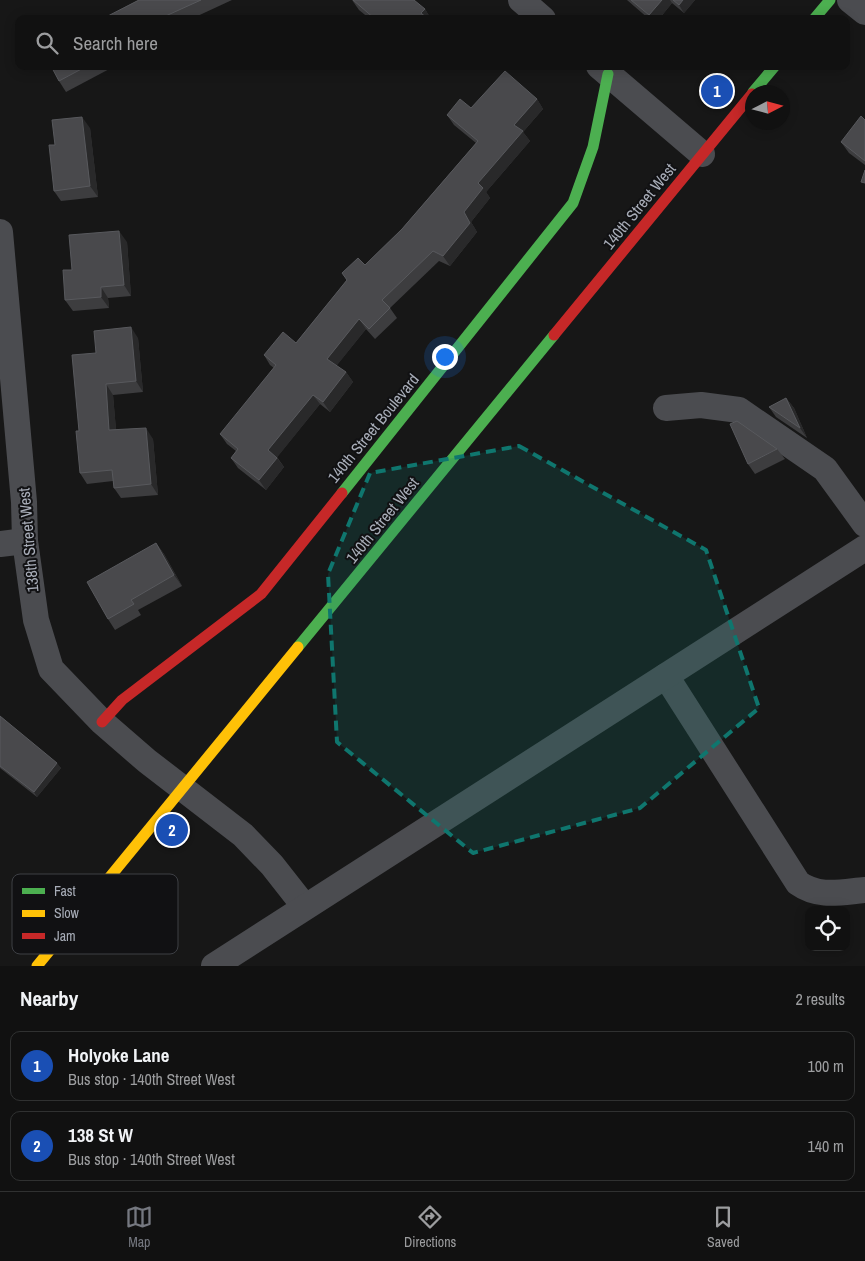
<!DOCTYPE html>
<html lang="en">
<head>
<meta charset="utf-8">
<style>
	body { margin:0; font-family:"Archivo Narrow",sans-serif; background:#1a1a1a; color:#f1f3f6 }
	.controls { position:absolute; right:15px; bottom:15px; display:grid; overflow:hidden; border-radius:10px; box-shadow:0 2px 12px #0003 }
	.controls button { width:45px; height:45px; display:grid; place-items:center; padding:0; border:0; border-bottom:1px solid #303131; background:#111; color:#f1f3f6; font:25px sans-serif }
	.compass { position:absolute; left:745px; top:85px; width:45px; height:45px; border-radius:50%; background:#111; box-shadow:0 2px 12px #0003; rotate:84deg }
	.you { position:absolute; left:444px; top:356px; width:18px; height:18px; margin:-12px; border:4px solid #fff; border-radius:50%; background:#1a73e8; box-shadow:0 0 0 8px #1a73e833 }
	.badge { display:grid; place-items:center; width:32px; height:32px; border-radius:50%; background:#757880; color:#fff; font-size:16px; font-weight:700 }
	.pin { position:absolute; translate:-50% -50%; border:2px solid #fff; box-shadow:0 1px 5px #0006 }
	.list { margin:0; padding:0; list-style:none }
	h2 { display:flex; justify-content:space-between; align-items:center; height:65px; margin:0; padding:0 20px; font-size:21px }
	h2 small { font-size:16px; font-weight:400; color:#9c9d9f }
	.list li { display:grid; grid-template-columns:32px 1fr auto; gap:15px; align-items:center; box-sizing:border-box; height:70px; margin:0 10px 10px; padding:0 10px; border:1px solid #303131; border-radius:10px }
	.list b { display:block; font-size:19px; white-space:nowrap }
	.list p { margin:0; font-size:16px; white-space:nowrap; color:#9c9d9f }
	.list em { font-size:16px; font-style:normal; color:#9c9d9f }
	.icon { flex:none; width:28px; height:28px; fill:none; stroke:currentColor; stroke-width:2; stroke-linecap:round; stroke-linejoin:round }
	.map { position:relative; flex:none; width:865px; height:966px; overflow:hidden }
	.search { position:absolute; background:#111; box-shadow:0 2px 12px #0003; left:15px; right:15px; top:15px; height:55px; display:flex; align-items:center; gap:12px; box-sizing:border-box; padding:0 18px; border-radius:10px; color:#9c9d9f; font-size:19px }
	.sheet { height:225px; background:#111 }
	nav { display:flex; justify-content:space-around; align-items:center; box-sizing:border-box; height:70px; border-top:1px solid #303131; background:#111; font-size:14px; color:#9c9d9f }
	nav a { display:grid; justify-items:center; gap:2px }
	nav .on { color:#757880 }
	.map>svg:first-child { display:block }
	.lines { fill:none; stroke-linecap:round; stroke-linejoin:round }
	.street { stroke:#4b4c50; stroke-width:26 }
	.fast { stroke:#4caf50; stroke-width:11 }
	.slow { stroke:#ffc107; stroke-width:11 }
	.jam { stroke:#c62828; stroke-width:11 }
	.wall { fill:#3d3d3f }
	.shaded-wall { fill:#29292a }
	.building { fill:#49494c; stroke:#58595d }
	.marked { fill:#0f766e; fill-opacity:0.2; stroke:#0f766e; stroke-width:4; stroke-dasharray:10 6; stroke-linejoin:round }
	.labels { text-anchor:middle; stroke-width:4; stroke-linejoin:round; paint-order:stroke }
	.street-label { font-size:16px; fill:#a8adb8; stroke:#111113 }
	.key { fill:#111113; stroke:#3e4045; stroke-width:1 }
	.key-label { font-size:14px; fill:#a8adb8 }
</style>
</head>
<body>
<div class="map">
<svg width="865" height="966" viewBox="0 0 865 966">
	<rect width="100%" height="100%" fill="#171717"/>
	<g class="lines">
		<g class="street">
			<polyline points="521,0 543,19"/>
			<polyline points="850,0 865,12"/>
			<polyline points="599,66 702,154"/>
			<polyline points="0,232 24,502 25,541 36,620 51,669 102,722 147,761 243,835 272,865 305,907"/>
			<polyline points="666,408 701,405 739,410 825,469 865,524"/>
			<polyline points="0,544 25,541"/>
			<path d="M 666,676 L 798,883 C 819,898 841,892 865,890"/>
			<polyline points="214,966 865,548"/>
		</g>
		<g class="fast">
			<polyline points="814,19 830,0"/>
			<polyline points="753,92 775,66"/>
			<polyline points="342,493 573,203 593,147 608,74"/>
			<polyline points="298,647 554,335"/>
		</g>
		<polyline class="slow" points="37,966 298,647"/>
		<g class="jam">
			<polyline points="554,335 752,94"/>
			<polyline points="102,722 122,700 261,594 342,493"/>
		</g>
	</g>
	<g class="wall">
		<polygon points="139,0 232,0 191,19 102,19"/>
		<polygon points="352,0 425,9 431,19 370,19 359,10"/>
		<polygon points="627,0 695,0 684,13 672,3 659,19 649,19"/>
		<polygon points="51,66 115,66 66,92 59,81"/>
		<polygon points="537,99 543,109 523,132 530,141 486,192 490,198 471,222 477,232 450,266 439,261 390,308 397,318 375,339 366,329 336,366 346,372 353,382 330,412 320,404 277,457 284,467 266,490 238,468 231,458 236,451 227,444 220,434 274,368 270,365 264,355 296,343 347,280 342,273 365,265 402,229 476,143 454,125 447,115 471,108"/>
		<polygon points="865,120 865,165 849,153 841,142"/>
		<polygon points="90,128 98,197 61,201 54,191"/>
		<polygon points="127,242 131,296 108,298 109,308 73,311 65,300 72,270"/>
		<polygon points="138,338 143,392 113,395 116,430 153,439 158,495 121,498 114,488 113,481 87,484 80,473 79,431 96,353"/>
		<polygon points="786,398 794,408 807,438 776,417 769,407"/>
		<polygon points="777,449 785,459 755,474 748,464"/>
		<polygon points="156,543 164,554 182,586 138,610 141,615 115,630 108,619"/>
		<polygon points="0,716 61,768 37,797 0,768"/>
	</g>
	<g class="shaded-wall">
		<polygon points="662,0 670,0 672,3 659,19 651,19 649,15"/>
		<polygon points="683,0 695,0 684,13 679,5"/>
		<polygon points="425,9 431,19 426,19 421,13"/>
		<polygon points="427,66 433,66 430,70"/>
		<polygon points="537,99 543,109 523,132 530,141 486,192 490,198 471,222 477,232 450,266 443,256 478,183 514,125"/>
		<polygon points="82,117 90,128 98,197 90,186"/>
		<polygon points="119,231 127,242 131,296 124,285"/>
		<polygon points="101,287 108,298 109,308 101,297"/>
		<polygon points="359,319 366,329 334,369 327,359"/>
		<polygon points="131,327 138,338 143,392 136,381"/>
		<polygon points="346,372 353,382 330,412 323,402"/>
		<polygon points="106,384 113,395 117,441 109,430"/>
		<polygon points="313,395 320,404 275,460 268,450"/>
		<polygon points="786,398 794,408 807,438 800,428"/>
		<polygon points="146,428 153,439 158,495 151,484"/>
		<polygon points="277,458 284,467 266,490 259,480"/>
		<polygon points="156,543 164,554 182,586 174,575"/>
		<polygon points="57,763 61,768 37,797 34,792"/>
	</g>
	<g class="building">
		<polygon points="139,0 201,0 159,19 102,19"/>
		<polygon points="353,0 414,0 425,9 421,13 428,19 375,19"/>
		<polygon points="631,0 662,0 649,15"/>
		<polygon points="673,0 683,0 679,5"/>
		<polygon points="51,66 87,66 59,81"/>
		<polygon points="505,71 537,99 514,125 523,131 478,183 483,188 464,212 470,223 443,256 433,251 382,300 390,308 369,329 359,319 327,359 346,372 323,402 313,395 268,450 277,458 259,480 231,458 238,449 220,434 276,365 264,355 283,332 296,343 347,280 342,273 358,258 365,265 402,229 478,141 447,115 460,99 471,108"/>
		<polygon points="861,116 865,120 865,161 841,142"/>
		<polygon points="82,117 90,186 54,191 49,145 55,145 52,120"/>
		<polygon points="865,170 865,183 861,182"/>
		<polygon points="119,231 124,285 101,287 101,297 65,300 63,270 72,270 69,235"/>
		<polygon points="131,327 136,381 106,384 109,430 146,428 151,484 114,488 112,470 80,473 76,431 79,431 72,355 96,353 94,331"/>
		<polygon points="786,398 800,428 769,407"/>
		<polygon points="737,421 777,449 748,464 730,424"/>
		<polygon points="156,543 174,575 131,600 134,604 108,619 87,582"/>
		<polygon points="0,716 57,763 34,792 0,766"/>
	</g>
	<path class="marked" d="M 519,446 L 706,550 L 759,708 L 640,808 L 473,853 L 337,742 L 328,574 L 370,473 Z"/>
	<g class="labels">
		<g class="street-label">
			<text transform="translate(639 206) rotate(-51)" y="6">140th Street West</text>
			<text transform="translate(373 428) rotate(-51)" y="6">140th Street Boulevard</text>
			<text transform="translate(382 520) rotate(-51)" y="6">140th Street West</text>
			<text transform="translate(28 540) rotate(-95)" y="6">138th Street West</text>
		</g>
	</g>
	<rect x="12" y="874" width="166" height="80" rx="8" class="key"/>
	<rect x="22" y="888" width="23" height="6" fill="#4caf50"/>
	<rect x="22" y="910" width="23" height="7" fill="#ffc107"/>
	<rect x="22" y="933" width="23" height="6" fill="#c62828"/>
	<g class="key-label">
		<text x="54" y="896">Fast</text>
		<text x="54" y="918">Slow</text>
		<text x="54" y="941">Jam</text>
	</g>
</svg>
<div class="controls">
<button><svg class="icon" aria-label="locate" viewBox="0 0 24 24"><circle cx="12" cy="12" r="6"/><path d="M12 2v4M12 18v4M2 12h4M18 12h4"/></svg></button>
</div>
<svg class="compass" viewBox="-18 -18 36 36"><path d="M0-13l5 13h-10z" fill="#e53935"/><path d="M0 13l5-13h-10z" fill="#9c9d9f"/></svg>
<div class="you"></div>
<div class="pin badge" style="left:717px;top:91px;background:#1a4fb4">1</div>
<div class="pin badge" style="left:172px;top:830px;background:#1a4fb4">2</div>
<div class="search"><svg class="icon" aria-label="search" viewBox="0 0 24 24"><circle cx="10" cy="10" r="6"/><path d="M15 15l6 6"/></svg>Search here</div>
</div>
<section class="sheet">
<h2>Nearby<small>2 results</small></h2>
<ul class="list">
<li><span class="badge" style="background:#1a4fb4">1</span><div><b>Holyoke Lane</b><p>Bus stop · 140th Street West</p></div><em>100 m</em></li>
<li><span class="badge" style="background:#1a4fb4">2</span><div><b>138 St W</b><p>Bus stop · 140th Street West</p></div><em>140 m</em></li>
</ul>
</section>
<nav>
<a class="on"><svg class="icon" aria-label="map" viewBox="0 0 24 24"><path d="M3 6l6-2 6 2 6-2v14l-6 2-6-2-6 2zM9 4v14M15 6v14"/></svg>Map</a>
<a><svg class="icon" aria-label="directions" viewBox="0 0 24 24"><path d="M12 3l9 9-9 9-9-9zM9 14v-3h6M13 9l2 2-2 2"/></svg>Directions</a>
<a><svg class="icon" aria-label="saved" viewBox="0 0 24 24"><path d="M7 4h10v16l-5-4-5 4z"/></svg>Saved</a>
</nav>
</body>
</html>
